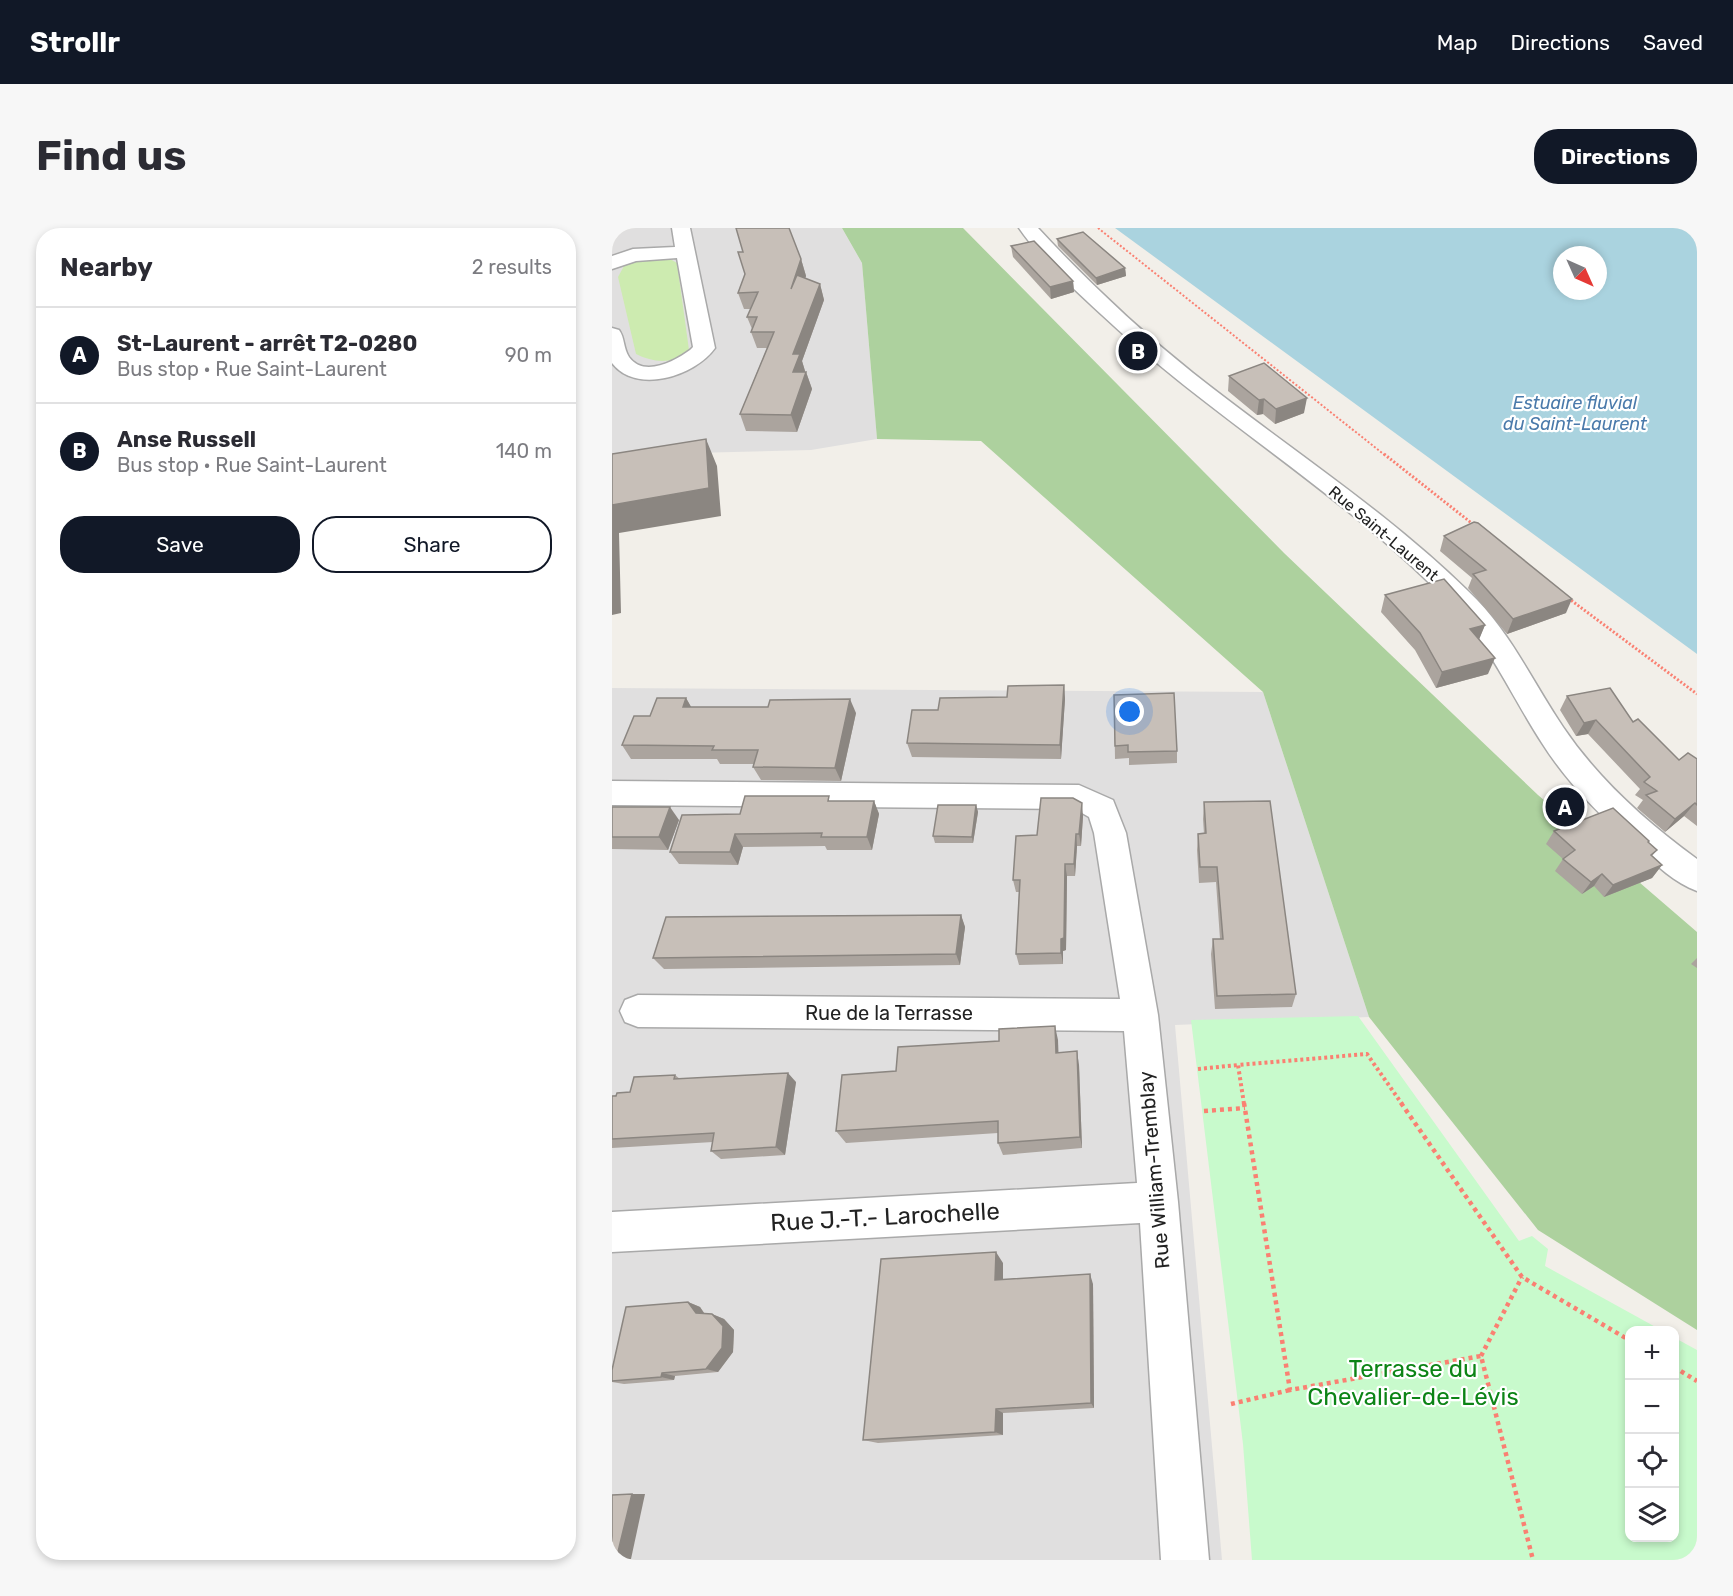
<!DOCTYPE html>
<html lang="en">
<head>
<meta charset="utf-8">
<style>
	body { margin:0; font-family:Rubik,sans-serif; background:#f7f7f7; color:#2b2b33 }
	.controls { position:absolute; right:18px; bottom:18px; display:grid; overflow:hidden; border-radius:12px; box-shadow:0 3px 9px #0003 }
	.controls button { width:54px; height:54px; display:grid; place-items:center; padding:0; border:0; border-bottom:2px solid #e1e1e2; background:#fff; color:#2b2b33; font:30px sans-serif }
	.compass { position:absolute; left:941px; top:18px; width:54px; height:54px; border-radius:50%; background:#fff; box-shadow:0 3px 9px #0003; rotate:135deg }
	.you { position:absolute; left:518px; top:484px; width:21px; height:21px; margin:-15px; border:4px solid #fff; border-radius:50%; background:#1a73e8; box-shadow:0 0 0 9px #1a73e833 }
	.badge { display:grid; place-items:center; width:39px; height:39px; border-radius:50%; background:#111827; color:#fff; font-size:20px; font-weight:700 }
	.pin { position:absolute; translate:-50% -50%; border:3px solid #fff; box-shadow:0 2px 6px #0006 }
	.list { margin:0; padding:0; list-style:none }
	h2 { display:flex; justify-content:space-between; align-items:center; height:78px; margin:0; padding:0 24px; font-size:26px }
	h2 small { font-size:20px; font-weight:400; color:#7c7c81 }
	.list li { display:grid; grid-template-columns:39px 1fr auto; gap:18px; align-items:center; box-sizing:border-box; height:96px; padding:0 24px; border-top:2px solid #e1e1e2 }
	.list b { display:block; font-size:22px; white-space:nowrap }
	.list p { margin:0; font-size:20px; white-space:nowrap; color:#7c7c81 }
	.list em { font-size:20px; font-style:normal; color:#7c7c81 }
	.actions { display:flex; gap:12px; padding:18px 24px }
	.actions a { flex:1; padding:14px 0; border:2px solid #111827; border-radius:24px; text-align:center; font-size:21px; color:#111827 }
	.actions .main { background:#111827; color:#fff }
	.icon { flex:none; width:33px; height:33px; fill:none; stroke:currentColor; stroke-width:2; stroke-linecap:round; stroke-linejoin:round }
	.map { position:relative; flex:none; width:1085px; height:1332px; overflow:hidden; border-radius:24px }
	header { display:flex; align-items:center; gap:36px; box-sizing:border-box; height:84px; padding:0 30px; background:#111827; color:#fff }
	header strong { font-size:28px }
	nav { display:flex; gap:33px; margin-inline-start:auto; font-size:21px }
	.intro { display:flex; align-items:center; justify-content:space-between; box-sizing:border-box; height:144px; padding:0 36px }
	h1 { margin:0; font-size:42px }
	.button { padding:15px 27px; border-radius:24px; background:#111827; color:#fff; font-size:21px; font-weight:700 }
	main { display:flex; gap:36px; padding:0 36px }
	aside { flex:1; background:#fff; border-radius:24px; box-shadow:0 3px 9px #0003 }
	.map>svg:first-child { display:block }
	.residential { fill:#e0dfdf }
	.grass { fill:#cdebb0 }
	.forest { fill:#add19e }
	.park { fill:#c8facc }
	.water { fill:#aad3df; fill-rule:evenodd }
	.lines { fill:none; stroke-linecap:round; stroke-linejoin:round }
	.minor-casing { stroke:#a9a9a9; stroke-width:3 }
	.path-far3 { stroke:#fa8072; stroke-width:2; stroke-dasharray:2 2; stroke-linecap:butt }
	.path-far2 { stroke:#fa8072; stroke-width:3; stroke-dasharray:2 2; stroke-linecap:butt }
	.path-far1 { stroke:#fa8072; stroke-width:4; stroke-dasharray:3 3; stroke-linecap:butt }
	.path { stroke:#fa8072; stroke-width:4.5; stroke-dasharray:4 4; stroke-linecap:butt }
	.minor { fill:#fff; fill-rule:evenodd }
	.wall { fill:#aba49e }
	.shaded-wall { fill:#8b8681 }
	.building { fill:#c7bfb8; stroke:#8b8681; stroke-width:1.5 }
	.labels { text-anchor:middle; stroke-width:4.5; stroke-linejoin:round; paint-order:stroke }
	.far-street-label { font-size:16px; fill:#222; stroke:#fff }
	.far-water-label { font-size:18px; font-style:italic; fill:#4a7aab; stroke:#fff }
	.street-label { font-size:20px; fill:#222; stroke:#fff }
	.near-street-label { font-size:24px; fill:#222; stroke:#fff }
	.near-park-label { font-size:24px; fill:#0c8416; stroke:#fff }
</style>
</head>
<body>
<header>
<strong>Strollr</strong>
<nav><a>Map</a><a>Directions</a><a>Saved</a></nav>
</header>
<div class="intro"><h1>Find us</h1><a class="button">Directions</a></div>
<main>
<aside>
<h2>Nearby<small>2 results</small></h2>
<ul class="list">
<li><span class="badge">A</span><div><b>St-Laurent - arrêt T2-0280</b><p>Bus stop · Rue Saint-Laurent</p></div><em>90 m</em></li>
<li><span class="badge">B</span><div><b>Anse Russell</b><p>Bus stop · Rue Saint-Laurent</p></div><em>140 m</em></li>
</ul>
<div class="actions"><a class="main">Save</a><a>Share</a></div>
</aside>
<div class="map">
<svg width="1085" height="1332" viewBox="0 0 1085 1332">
	<rect width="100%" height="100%" fill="#f2efe9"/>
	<g class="residential">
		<polygon points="0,0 230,0 250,35 265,211 199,222 0,227"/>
		<polygon points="0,460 651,464 757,789 563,797 610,1332 0,1332"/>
	</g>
	<path class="grass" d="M 58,31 L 65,35 L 77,122 C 61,137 42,135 24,126 L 6,49 L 12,38 L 25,33 Z"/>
	<polygon class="forest" points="230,0 351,0 672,325 926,567 1085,704 1085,1102 926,1002 757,789 651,464 369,213 265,211 250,35"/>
	<polygon class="park" points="746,788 907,1013 920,1008 936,1021 933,1038 1049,1102 1017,1102 1017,1310 1062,1310 1063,1110 1085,1122 1085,1332 640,1332 631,1216 579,792"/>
	<path class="water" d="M 503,0 L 1085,0 L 1085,426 ZM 950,27 L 986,27 L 986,63 L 950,63 Z"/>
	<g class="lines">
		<g class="minor-casing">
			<g id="minor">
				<path d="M 60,0 L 78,0 L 103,120 C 83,148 24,167 0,135 L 0,100 L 7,102 C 13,110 11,120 17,129 C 32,150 63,133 78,122 L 81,119 L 65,30 L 24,33 L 0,41 L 0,28 L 21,21 L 63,19 Z"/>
				<path d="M 407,0 L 426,0 C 474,52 526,101 581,145 C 673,218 772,281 856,363 C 897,401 920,453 951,499 C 986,551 1034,594 1085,631 L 1085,663 C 1063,655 1044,637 1027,621 C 990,590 956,556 930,515 C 900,469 879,419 841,379 C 736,268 601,191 490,87 C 461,60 429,32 407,0 Z"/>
				<polygon points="0,553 467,557 501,572 514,605 546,787 566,974 597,1332 549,1332 528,995 0,1024 0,984 525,955 512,803 26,799 13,794 8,783 13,772 26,767 508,771 482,605 477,589 463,581 0,577"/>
			</g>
		</g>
		<polyline class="path-far3" points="486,0 774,228"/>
		<g class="path-far2">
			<polyline points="772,226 862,297"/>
			<polyline points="956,370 1085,466"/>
		</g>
		<g class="path-far1">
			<polyline points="586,841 626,837"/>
			<polyline points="632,876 626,837 755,826 790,876"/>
		</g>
		<g class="path">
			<polyline points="632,875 678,1162 869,1128 921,1332"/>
			<polyline points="789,875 910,1049 1017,1112"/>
			<polyline points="592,883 633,880"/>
			<polyline points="869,1128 910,1049"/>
			<polyline points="1062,1139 1085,1153"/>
			<polyline points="619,1176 678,1162"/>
		</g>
		<use href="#minor" class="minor"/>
	</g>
	<g class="wall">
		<polygon points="445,11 513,40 514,48 485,57 446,18"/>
		<polygon points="399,18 461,53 462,64 439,71 401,29"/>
		<polygon points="131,24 189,31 194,48 193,50 208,56 212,72 190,133 193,143 193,144 194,144 200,161 185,204 134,203 128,186 155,120 145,120 139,104 140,101 135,89 139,81 132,81 126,65 133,46"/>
		<polygon points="617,148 692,185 663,196 651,186 645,187 616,163"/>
		<polygon points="832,308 954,385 895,406 856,360 860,350 828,323"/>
		<polygon points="773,367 873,397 867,411 876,446 824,460 803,422 769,384"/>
		<polygon points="452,457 453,471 449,531 300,529 295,515 326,482 395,469"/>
		<polygon points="502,467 565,523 565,535 517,537 517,530 503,531"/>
		<polygon points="955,468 1021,494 1067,532 1085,531 1085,598 1072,588 1053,604 1025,580 1031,572 1023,567 1028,561 976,506 964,508 948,482"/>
		<polygon points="74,470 79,479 244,485 229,553 149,552 141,539 142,536 108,536 105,531 19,531 10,517 38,488"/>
		<polygon points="219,573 262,573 267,586 260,622 215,622 213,618 131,619 126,637 67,636 58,624 128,586"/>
		<polygon points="592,574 684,766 680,779 603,781 599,726 601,711 608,711 604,654 587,655 585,622 586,606 592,606 591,591"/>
		<polygon points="364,577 366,584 361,615 323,615 321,608"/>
		<polygon points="0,579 67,592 56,622 0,621"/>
		<polygon points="471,588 469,618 465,618 463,648 455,648 454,722 451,723 451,736 407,737 404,726 407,664 404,664 401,652 425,607"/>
		<polygon points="942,603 1036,614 1045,622 1040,628 1050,637 1040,650 992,669 982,658 970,666 943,643 951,631 934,616"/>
		<polygon points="349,687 353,699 348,737 52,741 41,730"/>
		<polygon points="1085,730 1085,740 1079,736"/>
		<polygon points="446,812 446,824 467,837 470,920 391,927 386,915 386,905 234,915 224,903 284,843"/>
		<polygon points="63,847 68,851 184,854 173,927 109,931 99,923 101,914 0,920 0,868 18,864"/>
		<polygon points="391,1035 391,1051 481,1056 482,1180 391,1185 391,1207 266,1215 251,1212"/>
		<polygon points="76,1074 88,1079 93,1086 100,1086 112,1091 122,1102 121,1124 106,1144 63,1148 62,1152 12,1156 0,1154 0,1142"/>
	</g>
	<g class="shaded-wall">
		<polygon points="189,31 194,48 184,78 179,61"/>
		<polygon points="513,40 514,48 485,57 484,50"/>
		<polygon points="461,53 462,64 439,71 438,59"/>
		<polygon points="208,56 212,72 190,133 193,143 187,161 181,144 181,126"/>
		<polygon points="194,144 200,161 185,204 179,187"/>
		<polygon points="695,170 692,185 663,196 664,181"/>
		<polygon points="652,171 651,186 645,187 647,172"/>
		<polygon points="94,211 105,238 109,288 7,305 9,385 0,387 0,277"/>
		<polygon points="960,371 954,385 895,406 901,391"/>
		<polygon points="873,397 866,414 858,401"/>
		<polygon points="883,430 876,446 824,460 830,444"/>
		<polygon points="452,457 453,471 449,531 448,517"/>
		<polygon points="74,470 82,484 71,479"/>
		<polygon points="238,471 244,485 229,553 223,540"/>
		<polygon points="984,492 976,506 964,508 972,495"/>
		<polygon points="262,573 267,586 260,622 255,609"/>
		<polygon points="470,575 471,588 469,618 467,606"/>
		<polygon points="1083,575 1072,588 1053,604 1063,591"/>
		<polygon points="364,577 366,584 361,615 360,609"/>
		<polygon points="58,579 67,592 56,622 47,609"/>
		<polygon points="123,606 131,619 126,637 118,624"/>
		<polygon points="464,606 465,618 463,648 462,636"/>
		<polygon points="453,636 455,648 454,722 451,723 451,736 449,725 449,711"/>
		<polygon points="1050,637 1040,650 992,669 1001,657"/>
		<polygon points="990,646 982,658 970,666 979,654"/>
		<polygon points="349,687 353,699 348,737 344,726"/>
		<polygon points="443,798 446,812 447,839 444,825"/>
		<polygon points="465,823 467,837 470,920 468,909"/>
		<polygon points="176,845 184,854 173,927 164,919"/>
		<polygon points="384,1024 391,1035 391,1061 383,1052"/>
		<polygon points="478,1046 481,1056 482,1180 479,1175"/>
		<polygon points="76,1074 88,1079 95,1090 84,1085"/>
		<polygon points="100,1086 112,1091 122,1102 121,1124 106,1144 94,1141"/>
		<polygon points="50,1145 63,1148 62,1152 49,1149"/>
		<polygon points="384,1181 391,1185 391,1207 383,1204"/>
		<polygon points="20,1266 33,1266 19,1331 4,1332"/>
	</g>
	<g class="building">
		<polygon points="124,0 177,0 189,31 179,61 185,47 208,56 181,126 188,126 181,144 194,144 179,187 128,186 162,104 139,104 145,89 135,89 146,64 126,65 133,46 126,24 131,24"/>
		<polygon points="471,4 513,40 484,50 445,11"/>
		<polygon points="422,13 461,53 438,59 399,18"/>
		<polygon points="652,135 695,170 664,181 652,171 647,172 617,148"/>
		<polygon points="94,211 97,260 0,277 0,226"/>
		<polygon points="862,294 866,295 960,371 901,391 861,346 874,342 832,308"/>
		<polygon points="832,351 873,397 858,401 883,430 830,444 808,405 773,367"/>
		<polygon points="452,457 448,517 295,515 300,482 326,482 328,470 395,469 396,458"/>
		<polygon points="998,460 1021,494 1026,491 1067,532 1076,525 1085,531 1085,577 1083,575 1063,591 1034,567 1045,563 1032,554 1038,549 984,492 972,495 955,468"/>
		<polygon points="562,465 565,523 516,524 516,517 503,518 502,467"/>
		<polygon points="45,470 74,470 71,479 156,479 158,472 238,471 223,540 141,539 146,522 100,522 102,518 10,517 22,488 38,488"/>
		<polygon points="133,568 217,568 216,573 262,573 255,609 209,609 210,605 123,606 118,624 58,624 70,587 128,586"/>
		<polygon points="429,570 461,570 470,575 467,606 464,606 462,636 453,636 452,710 449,711 449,725 404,726 408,652 401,652 404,608 425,607"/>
		<polygon points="658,573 684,766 605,768 601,711 611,711 605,639 588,639 586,606 594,605 592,574"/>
		<polygon points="326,577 364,577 360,609 321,608"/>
		<polygon points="0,579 58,579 47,609 0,609"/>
		<polygon points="1001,580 1037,613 1036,614 1045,622 1039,627 1050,637 1001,657 990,646 979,654 951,631 963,622 942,603"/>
		<polygon points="349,687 344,726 41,730 54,689"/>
		<polygon points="443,798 444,825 465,823 468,909 386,915 386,893 224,903 230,847 284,843 286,819 387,813 387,801"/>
		<polygon points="176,845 164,919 99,923 102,905 0,911 0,868 4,868 5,865 18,864 22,849 63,847 62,851"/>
		<polygon points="384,1024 383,1052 478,1046 479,1175 384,1181 383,1204 251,1212 269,1031"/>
		<polygon points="76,1074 84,1085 100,1086 111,1098 110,1120 94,1141 50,1145 49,1149 0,1153 0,1142 14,1079"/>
		<polygon points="20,1266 4,1332 0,1332 0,1267"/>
	</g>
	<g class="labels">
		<g class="far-street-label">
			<text transform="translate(772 305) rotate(40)" y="6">Rue Saint-Laurent</text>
		</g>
		<g class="far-water-label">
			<text x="963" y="181">Estuaire fluvial<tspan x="963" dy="21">du Saint-Laurent</tspan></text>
		</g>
		<g class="street-label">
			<text x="277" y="792">Rue de la Terrasse</text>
			<text transform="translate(542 942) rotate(-95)" y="7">Rue William-Tremblay</text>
		</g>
		<g class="near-street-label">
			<text transform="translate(273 989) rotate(-3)" y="8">Rue J.-T.- Larochelle</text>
		</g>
		<g class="near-park-label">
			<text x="801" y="1149">Terrasse du<tspan x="801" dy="28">Chevalier-de-Lévis</tspan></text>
		</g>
	</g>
</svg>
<div class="controls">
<button>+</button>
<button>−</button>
<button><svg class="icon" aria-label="locate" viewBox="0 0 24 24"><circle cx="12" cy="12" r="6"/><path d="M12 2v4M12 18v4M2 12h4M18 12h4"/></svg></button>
<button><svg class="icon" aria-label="layers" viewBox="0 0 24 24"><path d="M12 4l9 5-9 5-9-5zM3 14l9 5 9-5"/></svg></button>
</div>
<svg class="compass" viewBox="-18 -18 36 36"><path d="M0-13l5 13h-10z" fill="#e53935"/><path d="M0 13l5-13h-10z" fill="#7c7c81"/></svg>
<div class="you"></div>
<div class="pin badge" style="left:953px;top:579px">A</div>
<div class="pin badge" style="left:526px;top:123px">B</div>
</div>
</main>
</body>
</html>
